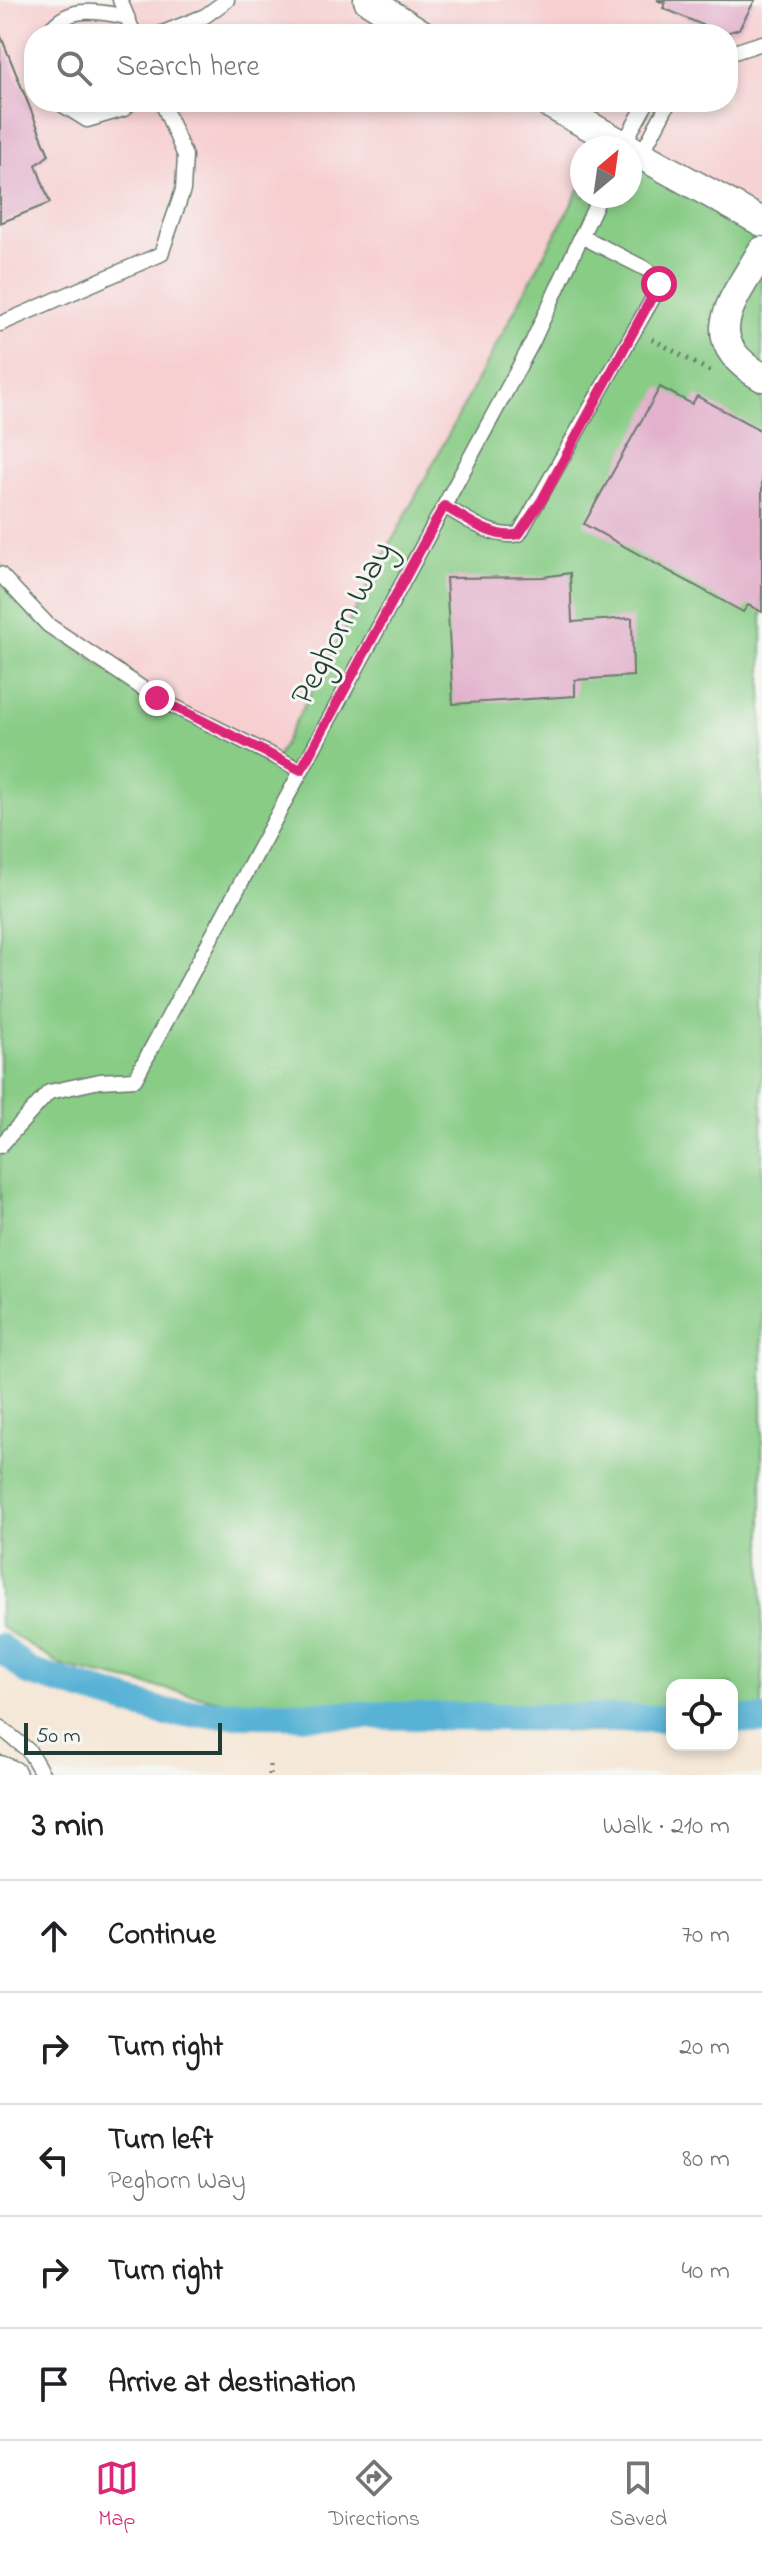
<!DOCTYPE html>
<html lang="en">
<head>
<meta charset="utf-8">
<style>
	body { margin:0; font-family:"Indie Flower",sans-serif; background:#f2f2f2; color:#202124 }
	.controls { position:absolute; right:24px; bottom:24px; display:grid; overflow:hidden; border-radius:16px; box-shadow:0 4px 12px #0003 }
	.controls button { width:72px; height:72px; display:grid; place-items:center; padding:0; border:0; border-bottom:2px solid #e0e0e0; background:#fff; color:#202124; font:40px sans-serif }
	.compass { position:absolute; left:570px; top:136px; width:72px; height:72px; border-radius:50%; background:#fff; box-shadow:0 4px 12px #0003; rotate:29deg }
	.scale { position:absolute; left:24px; bottom:20px; width:198px; box-sizing:border-box; padding-left:8px; border:4px solid #1f3d34; border-top:0; font-size:22px; line-height:28px; white-space:nowrap; color:#1f3d34; -webkit-text-stroke:6px #f6f6f2; paint-order:stroke }
	.stop { position:absolute; width:24px; height:24px; margin:-18px; border:6px solid #db2777; border-radius:50%; background:#fff }
	.stop.end { background:#db2777; border-color:#fff; box-shadow:0 2px 8px #0008 }
	.list { margin:0; padding:0; list-style:none }
	h2 { display:flex; justify-content:space-between; align-items:center; height:104px; margin:0; padding:0 32px; font-size:34px }
	h2 small { font-size:26px; font-weight:400; color:#757577 }
	.list li { display:grid; grid-template-columns:52px 1fr auto; gap:24px; align-items:center; box-sizing:border-box; height:112px; padding:0 32px; border-top:2px solid #e0e0e0 }
	.list b { display:block; font-size:30px; white-space:nowrap }
	.list p { margin:0; font-size:26px; white-space:nowrap; color:#757577 }
	.list em { font-size:26px; font-style:normal; color:#757577 }
	.icon { flex:none; width:44px; height:44px; fill:none; stroke:currentColor; stroke-width:2; stroke-linecap:round; stroke-linejoin:round }
	.map { position:relative; flex:none; width:762px; height:1775px; overflow:hidden }
	.search { position:absolute; background:#fff; box-shadow:0 4px 12px #0003; left:24px; right:24px; top:24px; height:88px; display:flex; align-items:center; gap:20px; box-sizing:border-box; padding:0 28px; border-radius:32px; color:#757577; font-size:30px }
	.sheet { height:664px; background:#fff }
	nav { display:flex; justify-content:space-around; align-items:center; box-sizing:border-box; height:112px; border-top:2px solid #e0e0e0; background:#fff; font-size:22px; color:#757577 }
	nav a { display:grid; justify-items:center; gap:4px }
	nav .on { color:#db2777 }
	.map>svg:first-child { display:block }
	.built { fill:#f7cfd1; fill-rule:evenodd }
	.green { fill:#88cc86; stroke:#54845d; stroke-width:2 }
	.lines { fill:none; stroke-linecap:round; stroke-linejoin:round }
	.canal { stroke:#59b2d6; stroke-width:28 }
	.building { fill:#e2b1cc }
	.service-casing { stroke:#6a796d; stroke-width:17 }
	.minor-casing { stroke:#6a796d; stroke-width:31 }
	.path { stroke:#6a796d; stroke-width:5; stroke-dasharray:2 6; stroke-linecap:butt }
	.service { stroke:#fff; stroke-width:14 }
	.minor { stroke:#fff; stroke-width:28 }
	.route { stroke:#db2777; stroke-width:10 }
	.labels { text-anchor:middle; stroke-width:6; stroke-linejoin:round; paint-order:stroke }
	.street-label { font-size:34px; fill:#1f3d34; stroke:#f6f6f2 }
</style>
</head>
<body>
<div class="map">
<svg width="762" height="1775" viewBox="0 0 762 1775">
	<rect width="100%" height="100%" fill="#f6f6f2"/>
	<filter id="ink" filterUnits="userSpaceOnUse"><feTurbulence type="fractalNoise" baseFrequency=".0125" numOctaves="2"/><feDisplacementMap in="SourceGraphic" scale="16" xChannelSelector="R" yChannelSelector="G"/><feConvolveMatrix kernelMatrix="1 2 1 2 8 2 1 2 1" color-interpolation-filters="sRGB"/></filter>
	<filter id="wash" filterUnits="userSpaceOnUse"><feTurbulence type="fractalNoise" baseFrequency=".006" numOctaves="4" result="noise"/><feDisplacementMap in="SourceGraphic" scale="32" xChannelSelector="R" yChannelSelector="G"/><feGaussianBlur stdDeviation="1.8" result="paint"/><feColorMatrix in="noise" values="0 0 0 0 0 0 0 0 0 0 0 0 0 0 0 0 0 1.4 0 .05"/><feComposite in="paint" operator="in"/></filter>
	<g filter="url(#wash)">
		<rect width="100%" height="100%" fill="#f5e8d8"/>
		<path class="built" d="M 0,0 L 762,0 L 762,220 L 601,148 L 582,148 L 582,184 L 274,762 L 108,670 L 31,617 L 0,564 ZM 34,34 L 728,34 L 728,102 L 34,102 Z"/>
		<polygon class="green" points="630,148 762,220 762,1728 732,1729 732,1685 672,1685 672,1730 591,1732 311,1721 62,1666 0,1626 0,564 31,617 108,670 274,762 582,184 582,196 630,196"/>
		<g class="lines">
			<g class="canal">
				<polyline points="0,1647 29,1672 166,1713 672,1719"/>
				<polyline points="732,1719 762,1720"/>
			</g>
		</g>
		<g id="blocks">
			<g class="building">
				<polygon points="657,0 755,0 739,29 723,34 663,8 665,4"/>
				<polygon points="0,34 49,155 36,165 50,203 0,223"/>
				<polygon points="660,387 692,404 697,396 762,431 762,612 748,605 743,612 584,524"/>
				<polygon points="570,573 572,622 632,618 633,676 575,680 575,696 453,704 446,578 543,577"/>
			</g>
		</g>
	</g>
	<g filter="url(#ink)">
		<use href="#blocks" fill-opacity="0" stroke="#6a796d" stroke-width="2"/>
		<g class="lines">
			<g class="service-casing">
				<g id="service">
					<polyline points="120,0 134,34"/>
					<path d="M 47,34 C 68,4 95,11 127,17"/>
					<polyline points="160,34 205,16 227,0"/>
					<polyline points="728,54 762,43"/>
					<polyline points="58,102 87,120 124,109 131,102"/>
					<polyline points="623,145 647,102"/>
					<polyline points="641,155 669,102"/>
					<polyline points="0,324 161,254 183,190 185,156 162,102"/>
					<path d="M 444,506 C 466,518 494,540 519,534 L 654,296 L 659,284 L 648,270 L 581,236"/>
					<polyline points="0,574 48,625 157,698 301,770"/>
					<polyline points="0,1146 49,1092 100,1081 135,1079 532,343 600,196"/>
					<polyline points="0,1727 29,1751 43,1775"/>
				</g>
			</g>
			<g class="minor-casing">
				<g id="minor">
					<polyline points="368,0 422,34"/>
					<polyline points="546,102 629,148"/>
					<polyline points="630,149 762,222"/>
					<path d="M 762,251 C 734,300 695,339 762,377"/>
					<polyline points="0,1770 12,1775"/>
				</g>
			</g>
			<g class="path">
				<polyline points="652,339 713,373"/>
				<polyline points="270,1775 270,1760"/>
			</g>
			<use href="#service" class="service"/>
			<use href="#minor" class="minor"/>
		</g>
	</g>
	<g class="lines" filter="url(#ink)">
		<path class="route" d="M 157,698 L 301,770 L 444,506 C 466,518 494,541 519,534 L 542,500 L 659,284"/>
	</g>
	<g class="labels">
		<g class="street-label">
			<text transform="translate(340 622) rotate(-62)" y="12">Peghorn Way</text>
		</g>
	</g>
</svg>
<div class="controls">
<button><svg class="icon" aria-label="locate" viewBox="0 0 24 24"><circle cx="12" cy="12" r="6"/><path d="M12 2v4M12 18v4M2 12h4M18 12h4"/></svg></button>
</div>
<svg class="compass" viewBox="-18 -18 36 36"><path d="M0-13l5 13h-10z" fill="#e53935"/><path d="M0 13l5-13h-10z" fill="#757577"/></svg>
<div class="scale">50 m</div>
<div class="stop" style="left:659px;top:284px"></div>
<div class="stop end" style="left:157px;top:698px"></div>
<div class="search"><svg class="icon" aria-label="search" viewBox="0 0 24 24"><circle cx="10" cy="10" r="6"/><path d="M15 15l6 6"/></svg>Search here</div>
</div>
<section class="sheet">
<h2>3 min<small>Walk · 210 m</small></h2>
<ul class="list">
<li><svg class="icon" aria-label="ahead" viewBox="0 0 24 24"><path d="M12 20V5M6 11l6-6 6 6"/></svg><div><b>Continue</b></div><em>70 m</em></li>
<li><svg class="icon" aria-label="right" viewBox="0 0 24 24"><path d="M7 20v-9h11M14 6l5 5-5 5"/></svg><div><b>Turn right</b></div><em>20 m</em></li>
<li><svg class="icon" aria-label="left" viewBox="0 0 24 24"><path d="M17 20v-9H6M10 6l-5 5 5 5"/></svg><div><b>Turn left</b><p>Peghorn Way</p></div><em>80 m</em></li>
<li><svg class="icon" aria-label="right" viewBox="0 0 24 24"><path d="M7 20v-9h11M14 6l5 5-5 5"/></svg><div><b>Turn right</b></div><em>40 m</em></li>
<li><svg class="icon" aria-label="arrive" viewBox="0 0 24 24"><path d="M6 21V4h12l-3 4 3 4H6"/></svg><div><b>Arrive at destination</b></div></li>
</ul>
</section>
<nav>
<a class="on"><svg class="icon" aria-label="map" viewBox="0 0 24 24"><path d="M3 6l6-2 6 2 6-2v14l-6 2-6-2-6 2zM9 4v14M15 6v14"/></svg>Map</a>
<a><svg class="icon" aria-label="directions" viewBox="0 0 24 24"><path d="M12 3l9 9-9 9-9-9zM9 14v-3h6M13 9l2 2-2 2"/></svg>Directions</a>
<a><svg class="icon" aria-label="saved" viewBox="0 0 24 24"><path d="M7 4h10v16l-5-4-5 4z"/></svg>Saved</a>
</nav>
</body>
</html>
